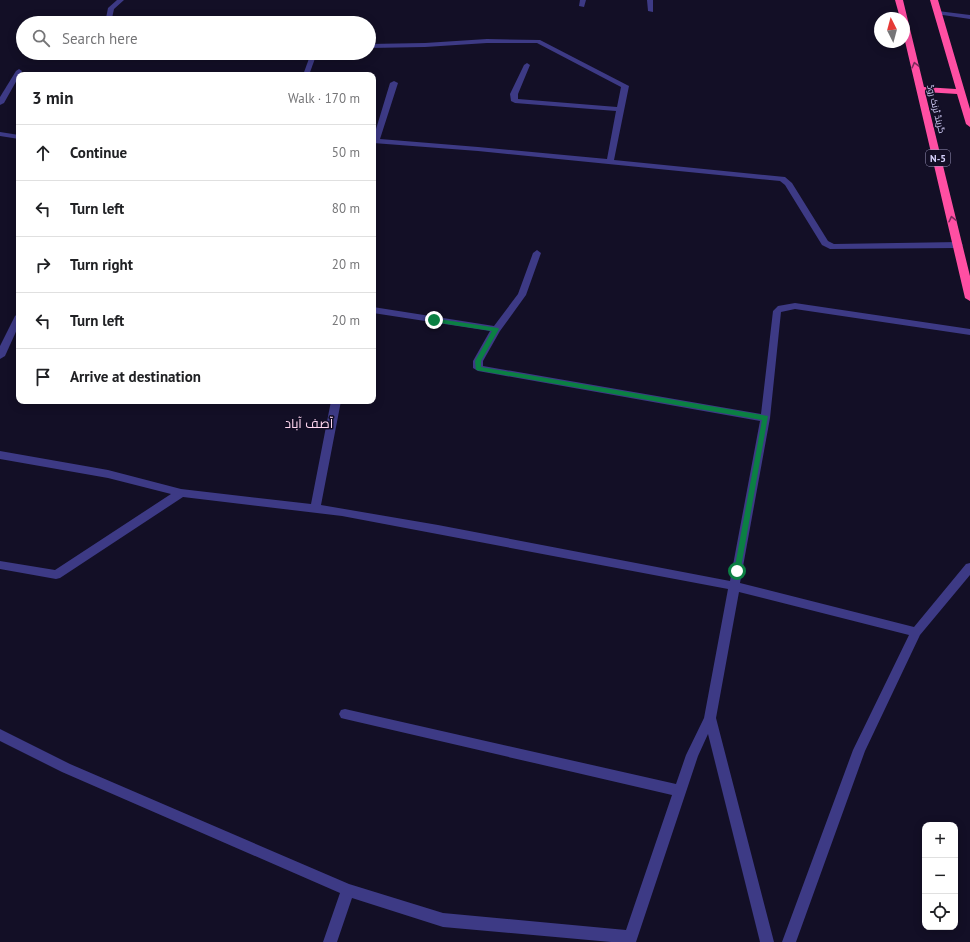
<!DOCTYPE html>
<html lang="en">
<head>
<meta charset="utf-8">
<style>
	body { margin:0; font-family:"PT Sans",Cairo,sans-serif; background:#f6f6f6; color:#202124 }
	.controls { position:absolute; right:12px; bottom:12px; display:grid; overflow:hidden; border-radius:8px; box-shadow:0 2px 10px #0003 }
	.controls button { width:36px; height:36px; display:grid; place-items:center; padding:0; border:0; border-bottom:1px solid #e0e0e0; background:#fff; color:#202124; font:20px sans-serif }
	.compass { position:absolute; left:874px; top:12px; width:36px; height:36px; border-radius:50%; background:#fff; box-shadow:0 2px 10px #0003; rotate:354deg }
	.stop { position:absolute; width:12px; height:12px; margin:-9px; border:3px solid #0b8043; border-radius:50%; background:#fff }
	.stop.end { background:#0b8043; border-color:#fff; box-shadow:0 1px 4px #0008 }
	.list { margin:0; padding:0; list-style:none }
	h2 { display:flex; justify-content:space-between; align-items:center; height:52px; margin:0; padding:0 16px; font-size:17px }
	h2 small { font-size:13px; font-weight:400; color:#757577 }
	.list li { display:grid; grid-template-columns:26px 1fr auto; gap:12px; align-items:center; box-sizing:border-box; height:56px; padding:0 16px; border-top:1px solid #e0e0e0 }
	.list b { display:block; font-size:15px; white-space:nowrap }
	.list em { font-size:13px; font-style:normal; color:#757577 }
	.icon { flex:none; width:22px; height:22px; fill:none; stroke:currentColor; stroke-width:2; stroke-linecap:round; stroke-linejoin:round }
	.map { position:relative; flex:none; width:970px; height:942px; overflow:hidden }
	.search { position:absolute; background:#fff; box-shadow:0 2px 10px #0003; left:16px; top:16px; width:360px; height:44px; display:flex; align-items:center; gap:10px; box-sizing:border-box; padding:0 14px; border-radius:22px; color:#757577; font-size:15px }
	.panel { position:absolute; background:#fff; box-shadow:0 2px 10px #0003; left:16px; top:72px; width:360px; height:332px; border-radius:8px }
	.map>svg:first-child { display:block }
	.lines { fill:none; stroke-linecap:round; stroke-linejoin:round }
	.minor { fill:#3d3a85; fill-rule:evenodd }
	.highway { fill:#ff4fa3; fill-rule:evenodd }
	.oneway { stroke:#7d2c5e }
	.route { fill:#0b8043 }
	.labels { text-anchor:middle; stroke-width:3; stroke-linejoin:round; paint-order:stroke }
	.far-street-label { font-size:9px; fill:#d9d4ff; stroke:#130f26 }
	.shield { fill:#130f26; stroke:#9e99be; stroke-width:1 }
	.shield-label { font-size:10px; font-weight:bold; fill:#d9d4ff }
	.quarter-label { font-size:13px; fill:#ffd6f0; stroke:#130f26 }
</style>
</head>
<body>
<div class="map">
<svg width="970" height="942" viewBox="0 0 970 942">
	<rect width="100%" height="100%" fill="#130f26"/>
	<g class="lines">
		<g class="minor">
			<polygon points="117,0 124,0 114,9 111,23 105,23 108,8"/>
			<polygon points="580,0 586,0 584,7 579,6"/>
			<polygon points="647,0 653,0 653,12 648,11"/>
			<polygon points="938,11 970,15 970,19 936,14 936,12"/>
			<polygon points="487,39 540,40 627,85 629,86 614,160 785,177 792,183 828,241 834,244 959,242 963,245 959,248 830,249 822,245 785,185 780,181 478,151 373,143 373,139 390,83 394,81 398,83 380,139 478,147 607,159 616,111 515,103 511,101 510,94 524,65 527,63 530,65 518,94 518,99 617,107 621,87 537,43 487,43 425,47 369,48 369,44 425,43"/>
			<polygon points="311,53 317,53 309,75 303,75"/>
			<polygon points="19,69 22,71 4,103 0,105 0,97 16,71"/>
			<polygon points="0,132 19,135 19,139 0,136"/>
			<polygon points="537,250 541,253 526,295 500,331 483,361 483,366 761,414 773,311 778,306 795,303 970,329 970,335 795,309 781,312 770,418 740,583 914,627 966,564 970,563 970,575 920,635 865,751 796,942 782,942 853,750 909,635 739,592 716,718 774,942 760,942 708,734 698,756 636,942 611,942 443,927 352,898 337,942 323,942 340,893 62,772 0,741 0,729 70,764 349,884 443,913 626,930 672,795 345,719 341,718 339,714 341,710 345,709 676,784 686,755 704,718 728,589 342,516 183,497 60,578 56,579 0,569 0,561 55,570 171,494 108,478 0,459 0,451 108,470 181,489 311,504 331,401 341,401 321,505 438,525 730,581 760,421 478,371 473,368 473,361 490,331 373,313 373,307 494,326 518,294 533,253"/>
			<polygon points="19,313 19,325 5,356 0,359 0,346 15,316"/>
		</g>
		<polygon class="highway" points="895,0 903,0 924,87 956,89 930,0 938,0 970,109 970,127 966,124 957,94 925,92 970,276 970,301 965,298 904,37 904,18 900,18"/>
	</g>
	<defs><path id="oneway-chevron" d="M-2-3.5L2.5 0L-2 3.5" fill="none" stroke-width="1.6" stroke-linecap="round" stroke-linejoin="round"/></defs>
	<g class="oneway">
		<use href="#oneway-chevron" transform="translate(915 65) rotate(-104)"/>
		<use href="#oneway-chevron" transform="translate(952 219) rotate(-103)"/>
	</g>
	<polygon class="route" points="432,318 498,328 499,329 481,361 481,367 768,416 740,573 735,573 734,571 762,420 476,370 475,361 492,331 434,322 432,321"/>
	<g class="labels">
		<g class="far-street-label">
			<text transform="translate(936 109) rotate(76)" y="3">گرینڈ ٹرنک روڈ</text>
		</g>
		<rect class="shield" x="926" y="150" width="24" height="16" rx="3"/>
		<g class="shield-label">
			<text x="938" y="162">N-5</text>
		</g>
		<g class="quarter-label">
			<text x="309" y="428">آصف آباد</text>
		</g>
	</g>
</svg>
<div class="controls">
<button>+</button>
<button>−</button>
<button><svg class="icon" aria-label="locate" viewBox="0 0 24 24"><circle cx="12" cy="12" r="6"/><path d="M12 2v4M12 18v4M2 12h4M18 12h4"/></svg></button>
</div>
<svg class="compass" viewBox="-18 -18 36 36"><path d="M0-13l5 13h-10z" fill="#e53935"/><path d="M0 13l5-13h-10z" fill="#757577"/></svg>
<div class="stop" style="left:737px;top:571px"></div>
<div class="stop end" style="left:434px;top:320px"></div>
<div class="search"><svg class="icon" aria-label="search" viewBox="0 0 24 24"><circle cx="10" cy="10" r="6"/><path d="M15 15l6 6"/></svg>Search here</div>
<section class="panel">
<h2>3 min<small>Walk · 170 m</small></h2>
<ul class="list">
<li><svg class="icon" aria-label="ahead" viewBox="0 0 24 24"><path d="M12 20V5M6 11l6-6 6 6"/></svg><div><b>Continue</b></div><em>50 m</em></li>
<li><svg class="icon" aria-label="left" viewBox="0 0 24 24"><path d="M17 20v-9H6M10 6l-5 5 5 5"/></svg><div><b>Turn left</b></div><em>80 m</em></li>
<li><svg class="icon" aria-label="right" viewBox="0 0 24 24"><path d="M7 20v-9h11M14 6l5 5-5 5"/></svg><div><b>Turn right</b></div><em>20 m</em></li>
<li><svg class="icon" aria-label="left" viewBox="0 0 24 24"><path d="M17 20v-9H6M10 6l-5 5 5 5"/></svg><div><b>Turn left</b></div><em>20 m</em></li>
<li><svg class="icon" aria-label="arrive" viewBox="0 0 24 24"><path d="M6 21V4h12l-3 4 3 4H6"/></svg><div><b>Arrive at destination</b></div></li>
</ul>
</section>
</div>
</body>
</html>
